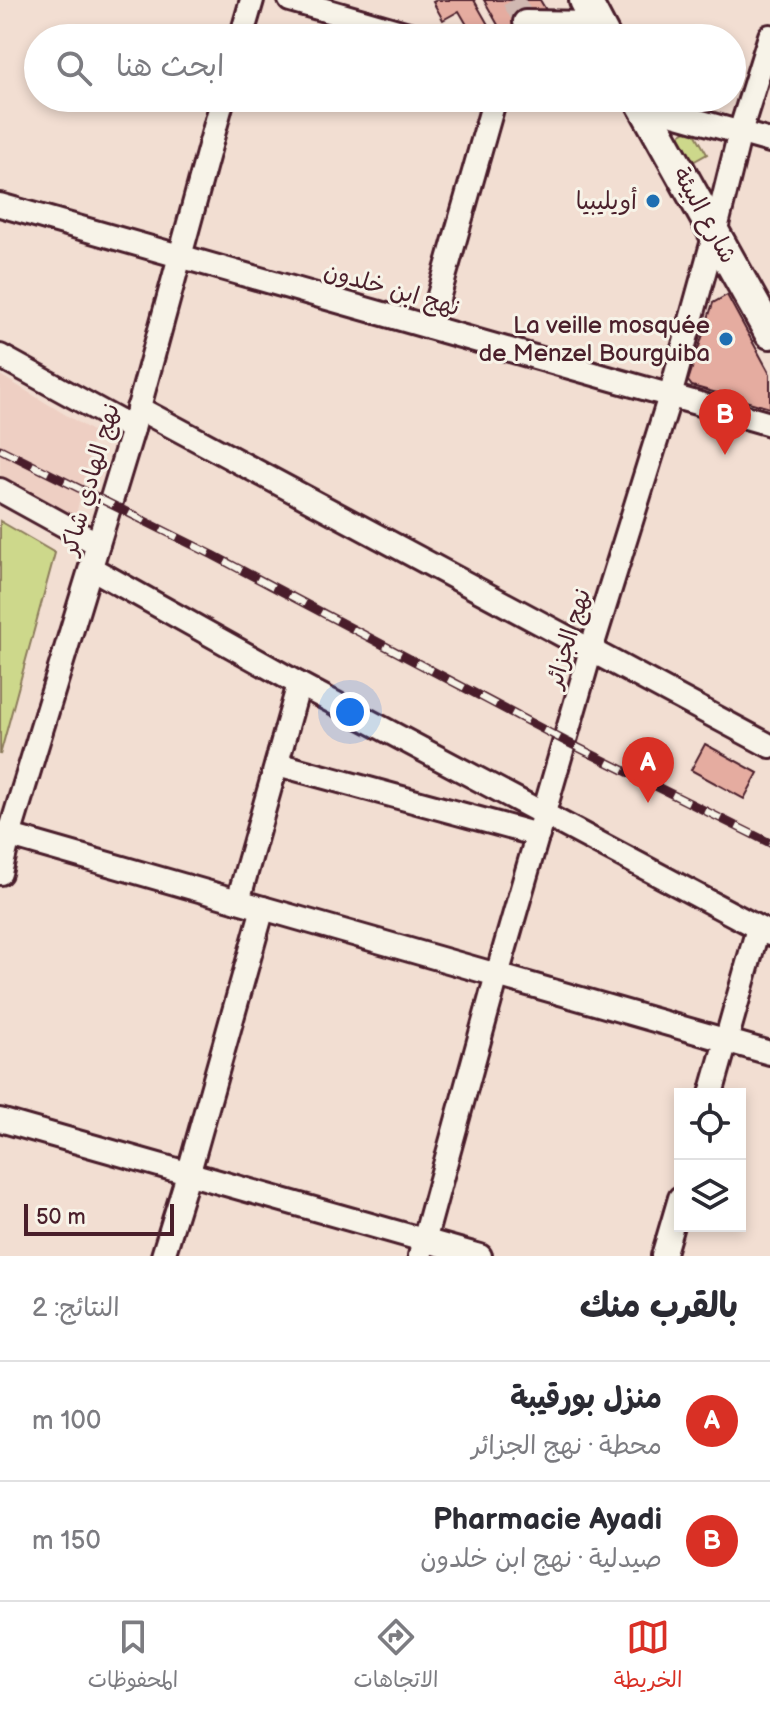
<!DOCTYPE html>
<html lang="ar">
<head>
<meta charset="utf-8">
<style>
	body { margin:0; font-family:"Balsamiq Sans","Playpen Sans Arabic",sans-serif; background:#f7f7f7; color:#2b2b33; direction:rtl }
	.controls { position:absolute; right:24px; bottom:24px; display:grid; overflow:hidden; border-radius:0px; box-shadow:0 4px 12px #0003 }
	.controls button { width:72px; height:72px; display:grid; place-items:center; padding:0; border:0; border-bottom:2px solid #e1e1e2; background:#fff; color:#2b2b33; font:40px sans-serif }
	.scale { position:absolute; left:24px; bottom:20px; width:150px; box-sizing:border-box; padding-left:8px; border:4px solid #4a1f2b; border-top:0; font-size:22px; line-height:28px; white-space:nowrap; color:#4a1f2b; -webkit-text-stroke:6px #f7f3e8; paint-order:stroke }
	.you { position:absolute; left:350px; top:712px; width:28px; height:28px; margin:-20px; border:6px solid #fff; border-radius:50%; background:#1a73e8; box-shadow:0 0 0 12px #1a73e833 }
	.badge { display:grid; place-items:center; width:52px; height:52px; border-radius:50%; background:#d93025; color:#fff; font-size:26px; font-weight:700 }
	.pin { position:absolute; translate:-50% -66px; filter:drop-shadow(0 2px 4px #0008) }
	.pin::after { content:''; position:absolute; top:42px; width:28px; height:24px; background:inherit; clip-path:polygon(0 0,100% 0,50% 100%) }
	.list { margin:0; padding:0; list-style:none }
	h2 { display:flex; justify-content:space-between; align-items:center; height:104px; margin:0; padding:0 32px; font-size:34px }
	h2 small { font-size:26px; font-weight:400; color:#7c7c81 }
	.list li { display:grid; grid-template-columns:52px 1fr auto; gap:24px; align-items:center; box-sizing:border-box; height:120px; padding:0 32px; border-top:2px solid #e1e1e2 }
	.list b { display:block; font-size:30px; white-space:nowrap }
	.list p { margin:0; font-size:26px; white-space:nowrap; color:#7c7c81 }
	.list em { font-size:26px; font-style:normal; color:#7c7c81 }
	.icon { flex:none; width:44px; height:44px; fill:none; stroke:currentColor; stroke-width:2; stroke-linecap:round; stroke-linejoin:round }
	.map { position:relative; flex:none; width:770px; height:1256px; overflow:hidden; direction:ltr }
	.search { position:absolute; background:#fff; box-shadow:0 4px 12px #0003; left:24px; right:24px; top:24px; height:88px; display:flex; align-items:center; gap:20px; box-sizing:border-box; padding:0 28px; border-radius:44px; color:#7c7c81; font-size:30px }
	.sheet { height:344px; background:#fff }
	nav { display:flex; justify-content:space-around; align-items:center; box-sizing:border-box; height:112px; border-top:2px solid #e1e1e2; background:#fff; font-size:22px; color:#7c7c81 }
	nav a { display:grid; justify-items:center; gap:4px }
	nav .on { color:#d93025 }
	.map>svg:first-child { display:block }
	.built { fill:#eecfc3 }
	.green { fill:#cdd88b; stroke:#8c7c5b; stroke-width:2 }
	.building { fill:#e5aca0; stroke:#4a1f2b; stroke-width:2 }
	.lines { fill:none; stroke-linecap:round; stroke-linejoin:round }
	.minor-tunnel { stroke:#d0b8b1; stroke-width:22; stroke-dasharray:22 11; stroke-linecap:butt }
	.minor-casing { stroke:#4a1f2b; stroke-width:28 }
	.major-casing { stroke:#4a1f2b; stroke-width:36 }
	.minor { stroke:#f7f3e8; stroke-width:22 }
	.major { stroke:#f7f3e8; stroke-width:30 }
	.rail-casing { stroke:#4a1f2b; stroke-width:9 }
	.rail { stroke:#f7f3e8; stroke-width:6; stroke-dasharray:18; stroke-linecap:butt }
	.poi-dot { fill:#1f6fb2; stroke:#f7f3e8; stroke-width:3 }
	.labels { text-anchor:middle; stroke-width:6; stroke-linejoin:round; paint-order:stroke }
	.poi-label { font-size:24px; fill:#4a1f2b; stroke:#f7f3e8; text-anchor:end }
	.street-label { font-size:24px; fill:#4a1f2b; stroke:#f7f3e8 }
</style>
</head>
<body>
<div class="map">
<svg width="770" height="1256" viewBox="0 0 770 1256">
	<rect width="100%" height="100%" fill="#f2ded2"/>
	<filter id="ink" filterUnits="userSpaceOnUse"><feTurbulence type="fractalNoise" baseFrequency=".0125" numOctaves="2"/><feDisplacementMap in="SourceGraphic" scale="16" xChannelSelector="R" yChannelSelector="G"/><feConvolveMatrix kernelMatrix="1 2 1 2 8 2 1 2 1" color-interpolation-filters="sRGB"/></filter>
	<g filter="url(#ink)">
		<polygon class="built" points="0,375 94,432 75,520 0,481"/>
		<g class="green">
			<polygon points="692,128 707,154 691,163 676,137"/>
			<polygon points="0,521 55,553 0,755"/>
		</g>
		<g class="building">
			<polygon points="437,0 474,0 490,28 474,37 459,11 443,20 433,2"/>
			<polygon points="484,0 540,0 546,10 503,34"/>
			<polygon points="727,295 770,374 770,408 692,386 688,381 713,303"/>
			<polygon points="705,744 758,773 744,799 691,770"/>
		</g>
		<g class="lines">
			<polyline class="minor-tunnel" points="513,0 525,22"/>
			<g class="minor-casing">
				<g id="minor">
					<polyline points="290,0 422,38"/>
					<polyline points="525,22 597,23"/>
					<polyline points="241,38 252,0"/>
					<polyline points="637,99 677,115 770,141"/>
					<polyline points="0,205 770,424"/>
					<polyline points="430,327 495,98"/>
					<polyline points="0,356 133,429"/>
					<polyline points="138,408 770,746"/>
					<polyline points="0,490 98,544"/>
					<polyline points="91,568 299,684 770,934"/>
					<polyline points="277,764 538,835"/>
					<polyline points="0,833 770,1053"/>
					<polyline points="0,873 9,836 133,429 223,98"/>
					<polyline points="238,901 299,684"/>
					<polyline points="711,1094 758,928"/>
					<polyline points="0,1120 480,1256"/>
					<polyline points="163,1256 188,1175 263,908"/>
					<polyline points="420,1256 497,975 591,650 670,396 715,233 740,132 770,36"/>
					<polyline points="663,1256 680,1198"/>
				</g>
			</g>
			<g class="major-casing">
				<g id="major">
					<polyline points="585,0 605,38"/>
					<polyline points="639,98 770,333"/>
				</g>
			</g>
			<use href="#minor" class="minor"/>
			<use href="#major" class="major"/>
			<g class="rail-casing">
				<polyline id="rail" points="0,449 213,555 565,741 770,843"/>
			</g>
			<use href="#rail" class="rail"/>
		</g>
	</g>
	<g class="poi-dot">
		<circle cx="653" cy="201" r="8"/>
		<circle cx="726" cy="339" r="8"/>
	</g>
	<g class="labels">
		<g class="poi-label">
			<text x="637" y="209">أويليبيا</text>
			<text x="710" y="333">La veille mosquée<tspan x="710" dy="28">de Menzel Bourguiba</tspan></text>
		</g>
		<g class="street-label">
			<text transform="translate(705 215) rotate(61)" y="8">شارع البيئة</text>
			<text transform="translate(392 289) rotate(16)" y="8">نهج ابن خلدون</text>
			<text transform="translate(90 479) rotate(-74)" y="8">نهج الهادي شاكر</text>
			<text transform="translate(568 638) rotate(-73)" y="8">نهج الجزائر</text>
		</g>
	</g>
</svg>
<div class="controls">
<button><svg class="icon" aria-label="locate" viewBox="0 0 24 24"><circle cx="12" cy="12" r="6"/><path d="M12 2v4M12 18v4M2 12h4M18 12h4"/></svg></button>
<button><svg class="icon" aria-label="layers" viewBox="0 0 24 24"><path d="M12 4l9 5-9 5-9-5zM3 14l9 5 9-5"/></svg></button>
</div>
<div class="scale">50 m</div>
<div class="you"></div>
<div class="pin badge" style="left:648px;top:803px">A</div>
<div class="pin badge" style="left:725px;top:455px">B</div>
<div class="search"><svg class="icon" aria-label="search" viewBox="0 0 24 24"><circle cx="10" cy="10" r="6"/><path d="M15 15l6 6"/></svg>ابحث هنا</div>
</div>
<section class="sheet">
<h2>بالقرب منك<small>النتائج: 2</small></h2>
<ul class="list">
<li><span class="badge">A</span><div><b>منزل بورقيبة</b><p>محطة · نهج الجزائر</p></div><em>100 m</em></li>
<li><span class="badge">B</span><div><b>Pharmacie Ayadi</b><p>صيدلية · نهج ابن خلدون</p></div><em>150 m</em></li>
</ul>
</section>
<nav>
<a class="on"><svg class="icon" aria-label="map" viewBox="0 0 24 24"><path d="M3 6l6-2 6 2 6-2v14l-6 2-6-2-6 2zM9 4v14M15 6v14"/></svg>الخريطة</a>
<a><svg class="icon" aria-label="directions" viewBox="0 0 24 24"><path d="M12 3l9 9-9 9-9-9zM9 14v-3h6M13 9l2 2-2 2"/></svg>الاتجاهات</a>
<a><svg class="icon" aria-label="saved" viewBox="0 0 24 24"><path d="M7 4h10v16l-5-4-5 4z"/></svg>المحفوظات</a>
</nav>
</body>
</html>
